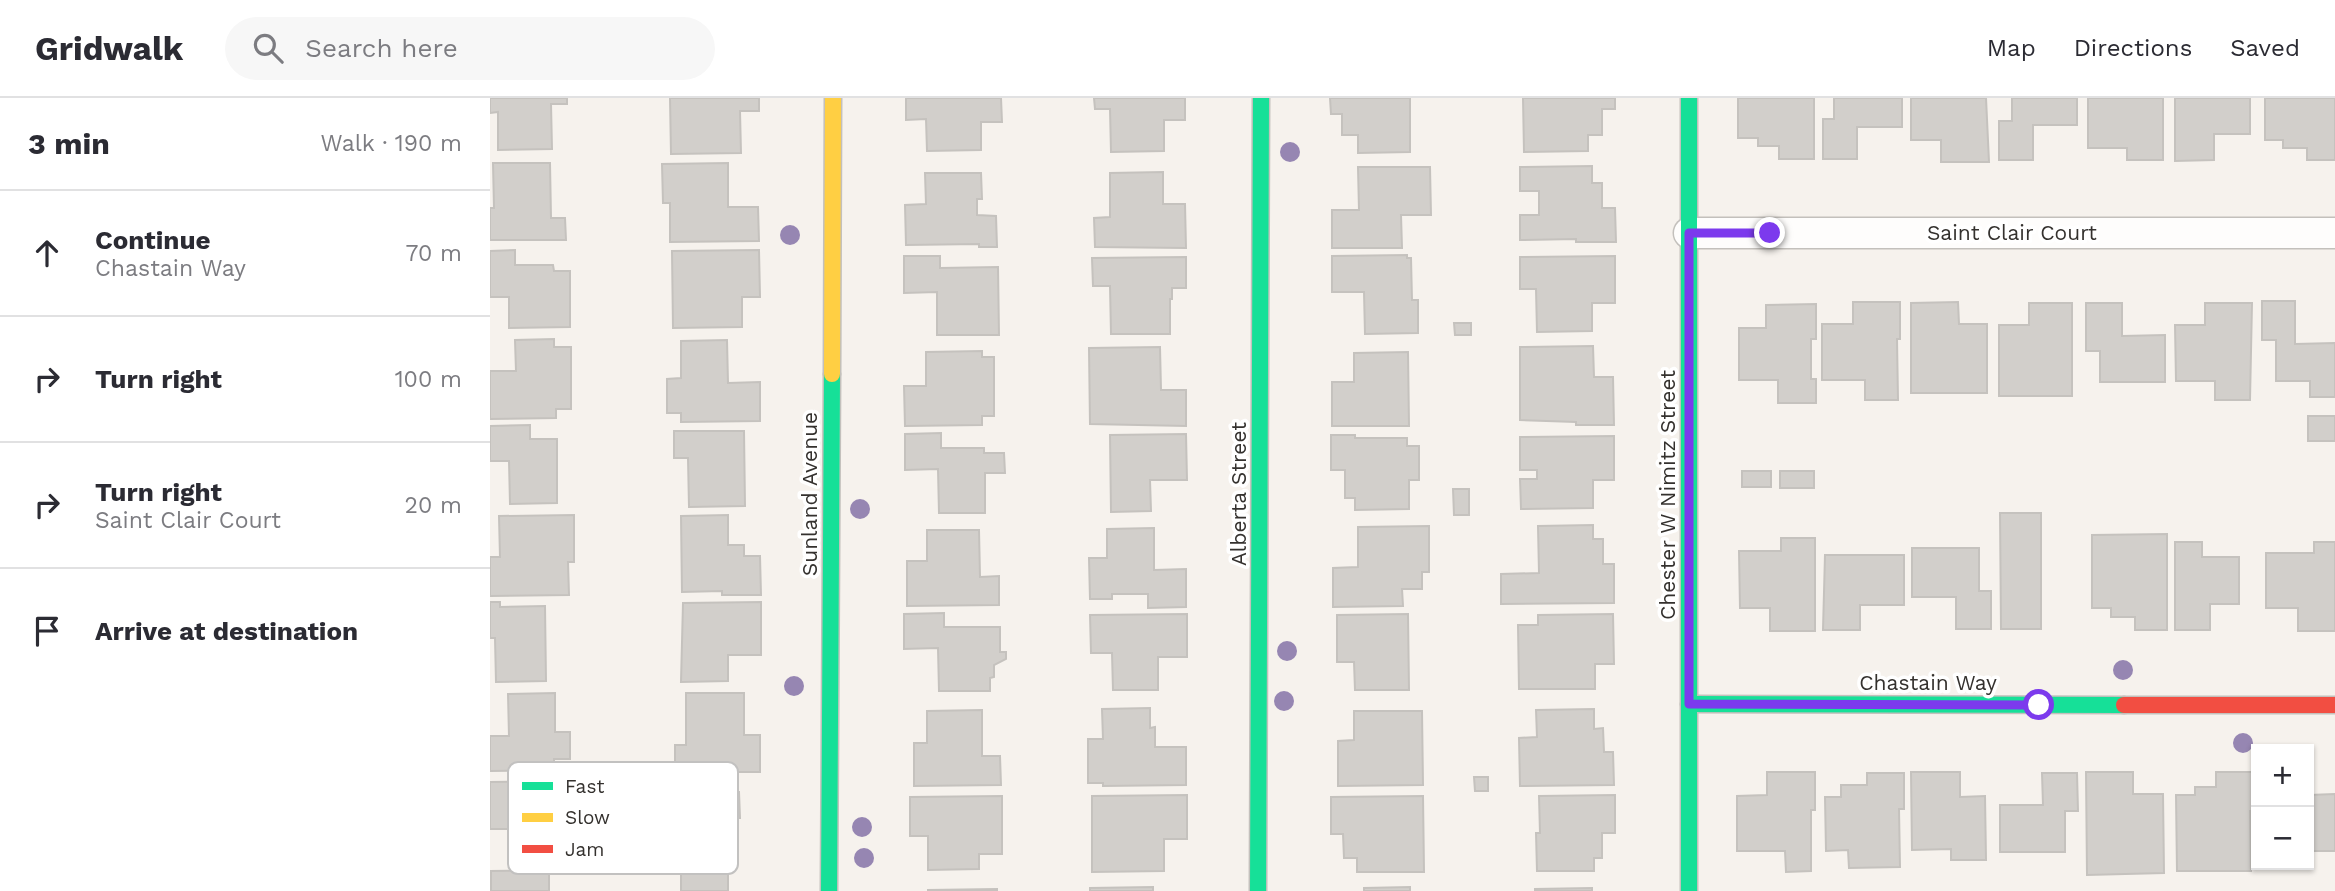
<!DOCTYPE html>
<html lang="en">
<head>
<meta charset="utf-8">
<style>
	body { margin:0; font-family:"Work Sans",sans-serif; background:#f7f7f7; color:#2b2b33 }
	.controls { position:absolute; right:21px; bottom:21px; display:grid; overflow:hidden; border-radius:0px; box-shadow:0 2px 5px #0004 }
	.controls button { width:63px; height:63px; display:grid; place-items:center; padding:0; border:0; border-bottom:2px solid #e1e1e2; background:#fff; color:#2b2b33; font:35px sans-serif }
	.stop { position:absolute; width:21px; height:21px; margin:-16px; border:5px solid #7c3aed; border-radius:50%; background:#fff }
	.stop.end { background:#7c3aed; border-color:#fff; box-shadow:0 2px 7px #0008 }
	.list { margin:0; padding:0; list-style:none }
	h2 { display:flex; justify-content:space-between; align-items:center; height:91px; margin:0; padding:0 28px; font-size:30px }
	h2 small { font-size:23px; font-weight:400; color:#7c7c81 }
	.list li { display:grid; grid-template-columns:46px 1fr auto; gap:21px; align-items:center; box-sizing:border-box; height:126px; padding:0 28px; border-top:2px solid #e1e1e2 }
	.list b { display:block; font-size:26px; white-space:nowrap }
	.list p { margin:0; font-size:23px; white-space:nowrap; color:#7c7c81 }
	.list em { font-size:23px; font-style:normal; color:#7c7c81 }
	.icon { flex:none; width:38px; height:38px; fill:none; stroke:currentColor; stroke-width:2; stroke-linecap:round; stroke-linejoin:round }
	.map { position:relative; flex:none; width:1845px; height:793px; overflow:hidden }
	header { display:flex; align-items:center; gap:42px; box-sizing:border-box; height:98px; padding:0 35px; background:#fff; border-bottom:2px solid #e1e1e2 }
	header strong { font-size:33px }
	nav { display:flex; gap:38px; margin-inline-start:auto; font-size:24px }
	.search { width:490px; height:63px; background:#f7f7f7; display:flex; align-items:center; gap:18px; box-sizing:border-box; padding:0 24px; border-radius:38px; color:#7c7c81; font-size:26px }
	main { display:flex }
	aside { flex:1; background:#fff }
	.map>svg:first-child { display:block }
	.building { fill:#d2cfcb; stroke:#c5c2be; stroke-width:2 }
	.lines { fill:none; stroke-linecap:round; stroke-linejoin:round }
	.street-casing { stroke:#c3c0bc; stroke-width:33 }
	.fast-casing { stroke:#c3c0bc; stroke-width:19 }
	.slow-casing { stroke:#c3c0bc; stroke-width:19 }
	.jam-casing { stroke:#c3c0bc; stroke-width:19 }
	.street { stroke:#fefdfc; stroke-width:30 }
	.fast { stroke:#16e098; stroke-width:16 }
	.slow { stroke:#ffcf43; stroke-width:16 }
	.jam { stroke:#f24e42; stroke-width:16 }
	.tree { fill:#9686b2 }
	.route { stroke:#7c3aed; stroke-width:9 }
	.labels { text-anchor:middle; stroke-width:7; stroke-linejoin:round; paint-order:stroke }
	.street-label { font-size:21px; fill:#34312e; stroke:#fff }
	.key { fill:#fff; stroke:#c2c1c0; stroke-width:2 }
	.key-label { font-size:19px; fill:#34312e }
</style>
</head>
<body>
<header>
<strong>Gridwalk</strong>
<div class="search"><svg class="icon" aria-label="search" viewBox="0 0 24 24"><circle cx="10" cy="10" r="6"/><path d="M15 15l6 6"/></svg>Search here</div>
<nav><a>Map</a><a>Directions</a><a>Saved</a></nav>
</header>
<main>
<aside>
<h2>3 min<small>Walk · 190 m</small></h2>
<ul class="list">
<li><svg class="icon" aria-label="ahead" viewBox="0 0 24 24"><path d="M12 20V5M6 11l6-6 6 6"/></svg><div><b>Continue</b><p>Chastain Way</p></div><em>70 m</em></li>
<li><svg class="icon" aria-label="right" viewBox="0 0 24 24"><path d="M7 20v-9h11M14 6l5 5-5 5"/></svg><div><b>Turn right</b></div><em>100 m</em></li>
<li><svg class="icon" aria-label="right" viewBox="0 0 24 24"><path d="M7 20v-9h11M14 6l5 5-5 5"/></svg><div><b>Turn right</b><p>Saint Clair Court</p></div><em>20 m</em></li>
<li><svg class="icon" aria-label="arrive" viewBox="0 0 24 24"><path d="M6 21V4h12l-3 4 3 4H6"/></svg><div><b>Arrive at destination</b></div></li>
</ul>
</aside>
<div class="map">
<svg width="1845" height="793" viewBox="0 0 1845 793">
	<rect width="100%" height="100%" fill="#f6f2ed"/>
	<g class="building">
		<polygon points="0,0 77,0 77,6 61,6 62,51 8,52 8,14 0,15"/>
		<polygon points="180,0 269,0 269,13 250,13 251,55 181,56"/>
		<polygon points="416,0 511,0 512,24 491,24 491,52 437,53 436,21 416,22"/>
		<polygon points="604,0 695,0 695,22 674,22 674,53 621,54 620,11 605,11"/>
		<polygon points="840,0 920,0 920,54 868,55 868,37 852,37 852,16 841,16"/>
		<polygon points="1033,0 1125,0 1125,11 1112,11 1112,37 1098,37 1098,53 1034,54"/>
		<polygon points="1248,0 1324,0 1324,61 1289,61 1289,48 1268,48 1268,40 1248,40"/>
		<polygon points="1344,0 1412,0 1412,29 1367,29 1367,61 1333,61 1333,21 1344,21"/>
		<polygon points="1421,0 1496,0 1499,64 1451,64 1451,42 1421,42"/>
		<polygon points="1522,0 1587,0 1587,27 1543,27 1543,62 1509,62 1509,23 1522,23"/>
		<polygon points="1598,0 1673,0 1673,62 1637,62 1637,50 1598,50"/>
		<polygon points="1685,0 1760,0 1760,36 1724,36 1724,62 1685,63"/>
		<polygon points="1775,0 1845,0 1845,62 1817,62 1817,50 1793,50 1793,42 1775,42"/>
		<polygon points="3,65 60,65 61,120 75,120 76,142 0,142 0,110 4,110"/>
		<polygon points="238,65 238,109 268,109 269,143 180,144 180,105 173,105 172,66"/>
		<polygon points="1102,68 1102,85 1112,85 1112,110 1125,110 1126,144 1086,144 1086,141 1030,142 1030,117 1049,117 1049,93 1030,93 1030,69"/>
		<polygon points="868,69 940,69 941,117 911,117 912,150 842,150 842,112 869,112"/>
		<polygon points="673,74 673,106 695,106 696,150 605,149 604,120 620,119 620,75"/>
		<polygon points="435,75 491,75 492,101 487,101 487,117 506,118 507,149 489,149 489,146 416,147 415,107 436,106"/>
		<polygon points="25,152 25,167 63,167 64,173 80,173 80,229 19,230 19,199 0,199 0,153"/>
		<polygon points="269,152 270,199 252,199 252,229 183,230 182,153"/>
		<polygon points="917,157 917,160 921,160 922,202 928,202 928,235 875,236 874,194 842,194 842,158"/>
		<polygon points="414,158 450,158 450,170 508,169 509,237 447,237 447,194 414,195"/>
		<polygon points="1125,158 1125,205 1102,205 1102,233 1047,234 1046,191 1030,191 1030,159"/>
		<polygon points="696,159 696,190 682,190 682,201 680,201 680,236 621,236 620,188 603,188 602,160"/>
		<polygon points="1772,203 1805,203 1805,246 1845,245 1845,299 1820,299 1820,283 1786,283 1786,242 1772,242"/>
		<polygon points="1363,204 1410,204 1410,241 1407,241 1408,302 1375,302 1375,282 1332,282 1332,226 1363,226"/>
		<polygon points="1468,204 1469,226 1497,226 1497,295 1421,295 1421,205"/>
		<polygon points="1539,205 1582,205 1582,298 1509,298 1509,227 1539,227"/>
		<polygon points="1596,205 1632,205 1632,238 1675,237 1675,284 1610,284 1610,253 1596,253"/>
		<polygon points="1715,205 1762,205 1760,302 1725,302 1725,283 1686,283 1685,227 1715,227"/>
		<polygon points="1326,206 1326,241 1321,241 1321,281 1326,281 1326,305 1288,305 1288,282 1249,282 1249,230 1276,230 1276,207"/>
		<polygon points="964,225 981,225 981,237 965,237"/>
		<polygon points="64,241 64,249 81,249 81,311 66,311 66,320 0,321 0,273 26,273 25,242"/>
		<polygon points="237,242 238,285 270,284 270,323 191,324 191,315 177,315 177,281 191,280 191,243"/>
		<polygon points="1103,248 1104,279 1123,279 1124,327 1086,327 1086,324 1030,322 1030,249"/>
		<polygon points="670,249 671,292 696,292 696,328 600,326 599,250"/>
		<polygon points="492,253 492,259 504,259 504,318 492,318 492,327 415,328 414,288 436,288 436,254"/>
		<polygon points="918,254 919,328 842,328 842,284 864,284 864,255"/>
		<rect x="1818" y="318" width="27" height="25"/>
		<polygon points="40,327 40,341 67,341 67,405 20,406 19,363 0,363 0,328"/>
		<polygon points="184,333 254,333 255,408 199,409 198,360 184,360"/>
		<polygon points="451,335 451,350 494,350 494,355 514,355 515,375 495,375 495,415 449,415 448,371 415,372 415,336"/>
		<polygon points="696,336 697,382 660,382 661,413 621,414 620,337"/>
		<polygon points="841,337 865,337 865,340 917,340 917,348 929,348 929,382 919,382 919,411 865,412 865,400 855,400 855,372 841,372"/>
		<polygon points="1124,338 1124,382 1103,382 1103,410 1031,411 1030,381 1047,381 1047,372 1030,372 1030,339"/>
		<rect x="1252" y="373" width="29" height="16"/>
		<rect x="1290" y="373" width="34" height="17"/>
		<polygon points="963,391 979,391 979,417 964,417"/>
		<polygon points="1510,415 1551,415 1551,531 1511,531"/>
		<polygon points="84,417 84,464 78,464 79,497 0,498 0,459 10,459 9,418"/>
		<polygon points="238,417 238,447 254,447 254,458 270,458 271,497 232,497 232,493 192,494 191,418"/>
		<polygon points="1103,427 1103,441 1113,441 1113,466 1124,466 1124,505 1011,506 1011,476 1049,475 1048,428"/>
		<polygon points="939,428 939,474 932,474 932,491 912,491 913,508 843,509 843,470 868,469 868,429"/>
		<polygon points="664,430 664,472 696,471 696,509 658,510 658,496 622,496 622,501 600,501 599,460 617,460 617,431"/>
		<polygon points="437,432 489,432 490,479 509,478 509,507 417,508 417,463 437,463"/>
		<polygon points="1677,436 1677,532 1645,532 1645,519 1621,519 1621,510 1602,510 1602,437"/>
		<polygon points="1291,440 1325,440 1325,533 1280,533 1280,510 1250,510 1249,453 1291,453"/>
		<polygon points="1685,444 1712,444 1712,459 1749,459 1749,506 1720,506 1720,532 1685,532"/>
		<polygon points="1824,444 1845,444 1845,533 1808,533 1808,510 1776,510 1776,455 1824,455"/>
		<polygon points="1422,450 1489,450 1489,493 1501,493 1501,531 1466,531 1466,499 1422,499"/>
		<polygon points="1335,457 1414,457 1414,507 1370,507 1370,532 1333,532"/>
		<polygon points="0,504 10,504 10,509 55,508 56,583 6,584 5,540 0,540"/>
		<polygon points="271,504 271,557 238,557 238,583 191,584 193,505"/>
		<polygon points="454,515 454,529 510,529 510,554 516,554 516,561 504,567 504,579 500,580 500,593 449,593 448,550 414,551 414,516"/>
		<polygon points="697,516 697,559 668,559 668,592 623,592 622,555 601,555 600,517"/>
		<polygon points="918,516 919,592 865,592 864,564 847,564 847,517"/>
		<polygon points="1123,516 1124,566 1105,566 1105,591 1029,591 1028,527 1048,527 1048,517"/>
		<polygon points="65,595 65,634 80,634 80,661 64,661 64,672 0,673 0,638 19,638 18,596"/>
		<polygon points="196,595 254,595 254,637 270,637 270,674 236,674 236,671 185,672 185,647 196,647"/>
		<polygon points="660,610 660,630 665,629 665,649 696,649 696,687 613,688 613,685 598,685 598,641 613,641 612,611"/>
		<polygon points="1104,611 1104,631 1113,630 1114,654 1123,654 1124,687 1030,688 1029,640 1047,639 1046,612"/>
		<polygon points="492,612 492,658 510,658 511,687 424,688 424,645 437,645 437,613"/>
		<polygon points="864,613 932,613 933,687 848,688 848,643 864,642"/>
		<polygon points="1277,674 1325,674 1325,712 1321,712 1321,773 1296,774 1295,753 1247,753 1247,698 1277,697"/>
		<polygon points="1421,674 1470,674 1470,699 1495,698 1496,762 1461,762 1461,751 1422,752"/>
		<polygon points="1596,674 1643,674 1643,696 1673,696 1674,775 1597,777"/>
		<polygon points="1726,674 1764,674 1764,713 1760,713 1761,773 1687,773 1686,697 1705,697 1705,689 1726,689"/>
		<polygon points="1377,675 1414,675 1414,711 1409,711 1410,769 1359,770 1358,752 1336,753 1335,699 1351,699 1351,687 1377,687"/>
		<polygon points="1552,675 1587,675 1588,713 1575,713 1575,754 1510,754 1510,707 1553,707"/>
		<polygon points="1819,675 1819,697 1845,696 1845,753 1819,753"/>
		<polygon points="984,679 998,679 998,693 985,693"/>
		<polygon points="64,683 65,758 19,759 18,731 0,731 0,684"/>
		<polygon points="249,694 250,720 236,720 236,761 191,761 190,729 175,729 175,695"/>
		<polygon points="697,697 697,741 674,741 674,773 602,774 602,698"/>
		<polygon points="1125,697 1125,735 1112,735 1112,760 1104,760 1104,773 1047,773 1046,735 1050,735 1049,698"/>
		<polygon points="512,698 512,756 489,756 489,771 438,772 438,738 420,738 420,699"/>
		<polygon points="933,698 934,774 867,774 867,760 854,760 853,736 841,736 841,699"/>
		<polygon points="59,772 59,793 1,793 1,773"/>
		<rect x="191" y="772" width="47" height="21"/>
		<polygon points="663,789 663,793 600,793 600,790"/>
		<polygon points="920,789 920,793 874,793 874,790"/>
		<polygon points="1102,790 1102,793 1045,793 1045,791"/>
		<polygon points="507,791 507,793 438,793 438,792"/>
	</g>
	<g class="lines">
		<g class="street-casing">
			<polyline id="street" points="1199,135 1845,135"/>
		</g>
		<g class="fast-casing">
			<g id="fast">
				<polyline points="1199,0 1199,793"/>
				<polyline points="1199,606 1634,607"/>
				<polyline points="339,793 342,276"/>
				<polyline points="768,793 771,0"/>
			</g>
		</g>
		<g class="slow-casing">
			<polyline id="slow" points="342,276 343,0"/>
		</g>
		<g class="jam-casing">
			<polyline id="jam" points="1634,607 1845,607"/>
		</g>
		<use href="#street" class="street"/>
		<use href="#fast" class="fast"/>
		<use href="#slow" class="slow"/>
		<use href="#jam" class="jam"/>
	</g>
	<g class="tree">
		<circle cx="800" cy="54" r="10"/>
		<circle cx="300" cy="137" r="10"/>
		<circle cx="370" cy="411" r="10"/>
		<circle cx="797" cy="553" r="10"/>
		<circle cx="1633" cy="572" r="10"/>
		<circle cx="304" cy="588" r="10"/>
		<circle cx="794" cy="603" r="10"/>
		<circle cx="1753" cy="645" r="10"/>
		<circle cx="372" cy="729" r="10"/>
		<circle cx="374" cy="760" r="10"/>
	</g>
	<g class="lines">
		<polyline class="route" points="1280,135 1199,135 1199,606 1549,607"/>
	</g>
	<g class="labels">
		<g class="street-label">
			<text x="1522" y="142">Saint Clair Court</text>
			<text transform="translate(320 396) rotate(-90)" y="7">Sunland Avenue</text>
			<text transform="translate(749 396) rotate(-90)" y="7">Alberta Street</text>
			<text transform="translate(1178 397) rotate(-90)" y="7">Chester W Nimitz Street</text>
			<text x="1438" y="592">Chastain Way</text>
		</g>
	</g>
	<rect x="18" y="664" width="230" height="112" rx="10" class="key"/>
	<rect x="32" y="684" width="31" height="8" fill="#16e098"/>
	<rect x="32" y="715" width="31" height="9" fill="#ffcf43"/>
	<rect x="32" y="747" width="31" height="8" fill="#f24e42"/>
	<g class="key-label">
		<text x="75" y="695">Fast</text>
		<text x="75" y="726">Slow</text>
		<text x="75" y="758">Jam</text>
	</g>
</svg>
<div class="controls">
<button>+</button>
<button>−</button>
</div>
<div class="stop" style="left:1549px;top:607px"></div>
<div class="stop end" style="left:1280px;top:135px"></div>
</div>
</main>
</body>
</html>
